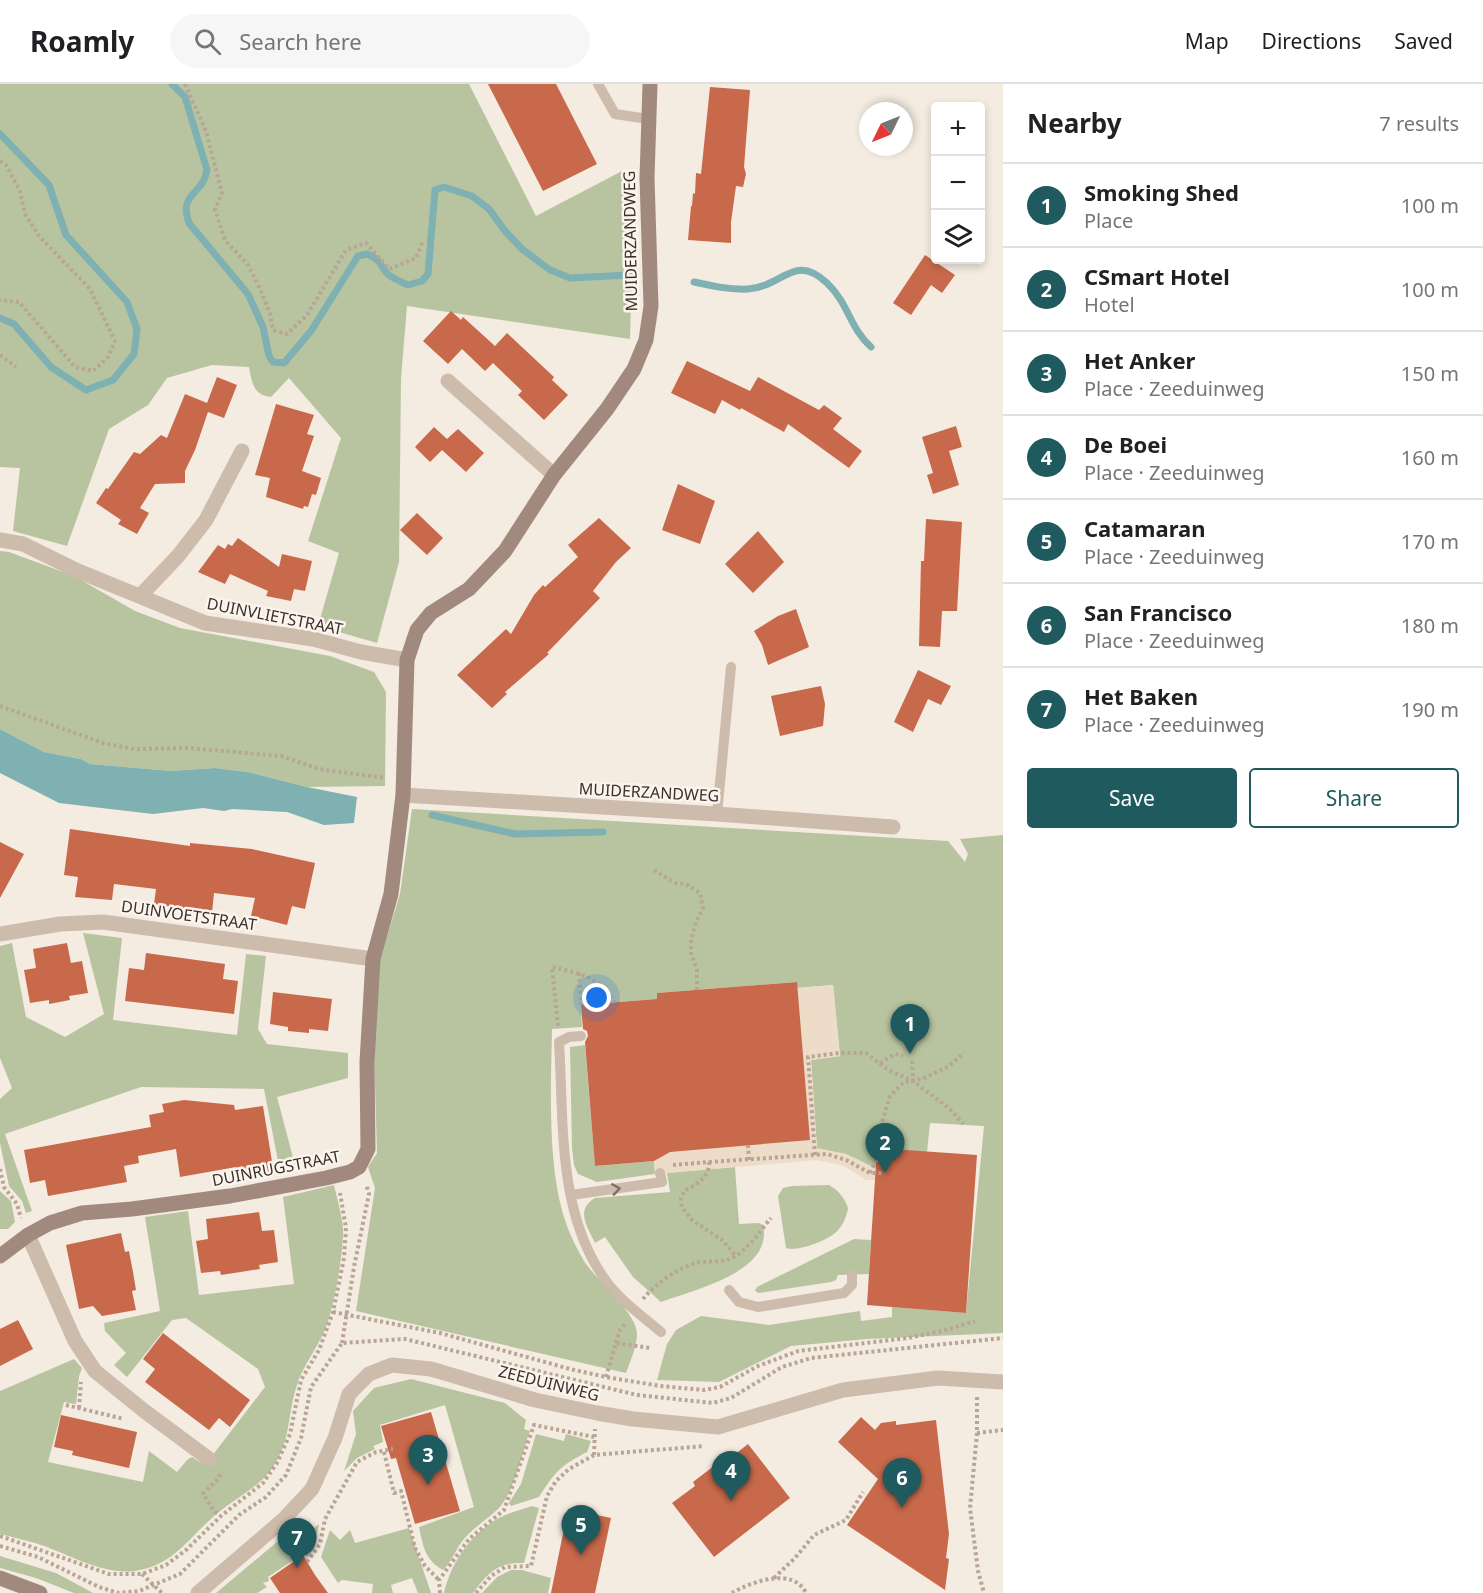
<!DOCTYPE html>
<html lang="en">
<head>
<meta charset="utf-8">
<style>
	body { margin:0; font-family:"Noto Sans",sans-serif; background:#f6f6f6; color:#202124 }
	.controls { position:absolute; right:18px; top:18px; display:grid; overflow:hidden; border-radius:6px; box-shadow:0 3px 9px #0003 }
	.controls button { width:54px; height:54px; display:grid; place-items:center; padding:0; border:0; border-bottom:2px solid #e0e0e0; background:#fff; color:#202124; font:30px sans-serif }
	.compass { position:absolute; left:859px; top:18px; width:54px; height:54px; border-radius:50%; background:#fff; box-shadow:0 3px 9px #0003; rotate:227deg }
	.you { position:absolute; left:597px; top:914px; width:21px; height:21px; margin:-15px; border:4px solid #fff; border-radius:50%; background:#1a73e8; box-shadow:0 0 0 9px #1a73e833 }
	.badge { display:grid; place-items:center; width:39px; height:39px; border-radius:50%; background:#1f5a5e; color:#fff; font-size:20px; font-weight:700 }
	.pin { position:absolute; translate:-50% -50px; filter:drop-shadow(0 2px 3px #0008) }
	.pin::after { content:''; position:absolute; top:32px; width:21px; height:18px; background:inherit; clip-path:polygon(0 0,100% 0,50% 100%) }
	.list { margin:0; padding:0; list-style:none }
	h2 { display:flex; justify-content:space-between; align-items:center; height:78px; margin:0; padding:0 24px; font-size:26px }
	h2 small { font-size:20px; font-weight:400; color:#757577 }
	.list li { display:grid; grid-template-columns:39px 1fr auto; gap:18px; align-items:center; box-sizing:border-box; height:84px; padding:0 24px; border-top:2px solid #e0e0e0 }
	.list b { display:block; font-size:22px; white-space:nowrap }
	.list p { margin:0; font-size:20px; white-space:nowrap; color:#757577 }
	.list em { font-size:20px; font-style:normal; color:#757577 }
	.actions { display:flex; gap:12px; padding:18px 24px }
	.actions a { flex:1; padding:14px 0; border:2px solid #1f5a5e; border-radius:6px; text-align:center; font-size:21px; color:#1f5a5e }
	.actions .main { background:#1f5a5e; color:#fff }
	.icon { flex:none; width:33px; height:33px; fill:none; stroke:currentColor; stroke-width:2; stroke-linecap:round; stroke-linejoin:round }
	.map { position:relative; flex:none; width:1003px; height:1509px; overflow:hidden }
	header { display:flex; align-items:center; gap:36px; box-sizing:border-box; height:84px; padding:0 30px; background:#fff; border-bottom:2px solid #e0e0e0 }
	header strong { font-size:28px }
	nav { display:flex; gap:33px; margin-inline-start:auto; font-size:21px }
	.search { width:420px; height:54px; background:#f6f6f6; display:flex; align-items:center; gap:15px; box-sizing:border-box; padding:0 21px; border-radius:33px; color:#757577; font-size:22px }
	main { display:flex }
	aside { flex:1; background:#fff }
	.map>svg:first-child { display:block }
	.green { fill:#b8c4a0 }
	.plaza { fill:#ecdcc8 }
	.water { fill:#7fb0b2 }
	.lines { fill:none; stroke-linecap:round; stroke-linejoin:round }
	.stream { stroke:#7fb0b2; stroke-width:7 }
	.building { fill:#c8694b }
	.path { stroke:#b9a596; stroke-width:4; stroke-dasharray:3 3; stroke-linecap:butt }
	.lane { stroke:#cdbbac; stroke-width:10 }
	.street { stroke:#cdbbac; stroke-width:15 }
	.secondary { stroke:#a18a7d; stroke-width:15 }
	.oneway { stroke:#7d6f65 }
	.labels { text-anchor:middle; stroke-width:5; stroke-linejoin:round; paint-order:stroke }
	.street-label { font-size:16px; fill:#3b302b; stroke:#fbf5ee }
</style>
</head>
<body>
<header>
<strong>Roamly</strong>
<div class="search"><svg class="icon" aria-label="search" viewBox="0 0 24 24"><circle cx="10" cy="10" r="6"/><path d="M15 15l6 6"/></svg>Search here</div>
<nav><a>Map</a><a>Directions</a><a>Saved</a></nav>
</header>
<main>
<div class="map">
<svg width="1003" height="1509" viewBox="0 0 1003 1509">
	<rect width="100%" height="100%" fill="#f4ebe1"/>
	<g class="green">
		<path d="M 0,0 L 469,0 L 536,132 L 624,86 L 627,157 L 632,183 L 630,255 L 407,222 L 401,294 L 399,478 L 377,559 L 318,542 L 339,469 L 308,457 L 341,354 L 289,294 L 271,313 C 253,311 252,298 249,283 L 212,281 L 167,294 L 148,321 L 109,345 L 67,462 L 13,447 L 20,384 L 0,383 Z"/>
		<polygon points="0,467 9,468 74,492 135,527 180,544 330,572 374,588 386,608 385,702 307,703 248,688 215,684 171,687 90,680 81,675 44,668 0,645"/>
		<path d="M 412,725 L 948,757 L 965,778 L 968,770 L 960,755 L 1003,751 L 1003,1249 L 867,1255 L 791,1262 L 719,1298 L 657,1296 L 667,1260 L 676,1246 L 701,1232 L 769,1241 L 860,1227 L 861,1237 L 892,1233 L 892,1223 L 966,1229 L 984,1042 L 930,1039 L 927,1068 L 886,1084 L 873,1083 L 846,1070 L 817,1065 L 811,976 L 840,972 L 833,901 L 797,904 L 797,898 L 657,909 L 657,915 L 581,921 L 582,943 L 552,945 C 551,1002 547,1082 565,1136 C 569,1149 577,1165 584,1177 C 596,1196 637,1229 637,1250 C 637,1262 630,1278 626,1289 L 356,1227 L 375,1104 L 368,1083 L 377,1069 L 374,968 L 380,875 L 400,810 Z"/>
		<polygon points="83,849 122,854 113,936 237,951 246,870 266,872 258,945 267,960 348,969 348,994 277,1013 295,1081 279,1082 264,1005 141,1003 5,1050 32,1127 26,1129 22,1117 9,1102 0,1059 0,1015 12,1004 0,974 0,862 12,859 26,933 65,953 104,930"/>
		<polygon points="585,961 595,1082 654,1077 655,1090 597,1098 578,1090 574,1081 572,1064 570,963"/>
		<path d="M 735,1083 L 739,1140 L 759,1139 L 763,1141 C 774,1188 693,1206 661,1218 L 633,1193 L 605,1153 L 595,1159 C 587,1142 575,1126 595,1114 L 670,1108 L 667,1089 Z"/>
		<path d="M 334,1101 C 337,1115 342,1130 343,1145 C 344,1166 334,1223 326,1243 C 318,1264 302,1282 296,1304 C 287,1334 291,1358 271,1386 C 258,1404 229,1418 212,1434 C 186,1457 173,1481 135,1487 C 104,1491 72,1472 44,1462 C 30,1457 15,1454 0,1450 L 0,1307 L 74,1275 L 82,1284 L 79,1292 L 76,1320 L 64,1318 L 48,1378 L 143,1398 L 149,1367 L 177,1388 L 188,1375 L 192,1373 L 205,1381 L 265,1303 L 258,1285 L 186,1234 L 172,1236 L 127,1293 L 114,1281 L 126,1269 L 105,1247 L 104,1239 L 160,1227 L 145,1133 L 188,1127 L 199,1211 L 294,1200 L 283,1113 Z"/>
		<path d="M 829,1101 C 839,1107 844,1113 848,1124 C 847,1132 842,1144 835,1149 C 826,1157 797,1168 786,1164 L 778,1112 L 783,1104 L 792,1102 Z"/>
		<polygon points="0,1107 11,1117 15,1138 8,1145 0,1145"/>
		<polygon points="854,1155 871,1156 869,1190 838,1191 836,1196 831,1198 759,1209 755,1207 757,1203"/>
		<path d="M 411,1295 L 505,1319 L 526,1336 L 524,1345 L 530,1347 C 522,1369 514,1408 499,1424 C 488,1435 474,1443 464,1455 C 456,1464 452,1478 443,1486 C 425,1476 423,1462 419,1443 L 474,1423 L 445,1321 L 380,1341 L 383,1358 L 373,1362 L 375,1365 L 357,1374 L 344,1387 L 356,1350 L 353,1327 L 374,1304 Z"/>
		<path d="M 536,1350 L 564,1357 L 566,1350 L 591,1357 L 587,1368 C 560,1382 555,1388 539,1413 L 511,1422 L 509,1419 L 521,1400 Z"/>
		<path d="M 532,1422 L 539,1424 L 524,1479 C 497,1478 488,1489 473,1509 L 444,1509 C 451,1479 470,1451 497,1435 C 507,1429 521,1426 532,1422 Z"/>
		<polygon points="319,1440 314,1465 307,1473 304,1469 268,1493 269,1497 263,1499 267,1503 257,1509 216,1509 277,1458 289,1452 294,1461"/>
		<polygon points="409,1444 431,1509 418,1509 412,1494 391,1501 393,1509 372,1509 373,1500 342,1496 338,1499 321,1473 330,1446 340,1456 350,1446 355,1459"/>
		<polygon points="0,1472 56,1489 93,1509 74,1509 36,1494 0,1484"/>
		<polygon points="511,1486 522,1486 551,1494 548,1509 482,1509 497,1493"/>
	</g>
	<polygon class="plaza" points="833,901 840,972 811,976 817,1064 846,1070 873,1083 886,1084 885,1096 866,1096 842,1081 816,1076 655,1090 640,917 810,1056 797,904"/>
	<polygon class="water" points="0,645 44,668 81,675 90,680 171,687 215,684 248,688 307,703 357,713 354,739 324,741 287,728 232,725 224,727 203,724 153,730 59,719 0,689"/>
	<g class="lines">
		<g class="stream">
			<path d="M 172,0 L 185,13 L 207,86 C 203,112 178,108 189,139 L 248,210 L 263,243 L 269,272 L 273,278 L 284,279 L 311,247 L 358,172 L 367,170 C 384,177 379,183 389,191 C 394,195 402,198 408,201 L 422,197 L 428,190 L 435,106 L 444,103 L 472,112 L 489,125 L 505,147 L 522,165 L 550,186 L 570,194 L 630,191"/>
			<polyline points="0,50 49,101 66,151 127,218 137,245 134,270 113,296 86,306 51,283 14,240 0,234"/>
			<path d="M 694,198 C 712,202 730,206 748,205 C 783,203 794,168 827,199 C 849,220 849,243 871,263"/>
			<polyline points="432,731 515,750 603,748"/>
		</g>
	</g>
	<g class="building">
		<polygon points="488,0 556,0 597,80 543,107"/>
		<polygon points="710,3 750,6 744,83 746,90 743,103 736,102 731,138 731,159 688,156 691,122 692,122 693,109 695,110 696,89 701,90"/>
		<polygon points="925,171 955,191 942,209 931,201 911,231 893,219"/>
		<polygon points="451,227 461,236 463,233 495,262 507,249 554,293 552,296 568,311 544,336 518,311 522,307 493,279 485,287 462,265 448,280 423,257"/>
		<polygon points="687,277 750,307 758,293 819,326 824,321 842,334 833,345 862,367 849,384 788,340 784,348 741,324 740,326 722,316 715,330 671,309"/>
		<polygon points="217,293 237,301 224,334 208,328 195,366 185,387 185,399 155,400 140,424 149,429 137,450 118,440 121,436 96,419 106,404 108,405 134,368 140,370 161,351 167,354 185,310 207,319"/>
		<polygon points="276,320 314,331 307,350 314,352 302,387 321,394 316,411 312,410 308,423 304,422 303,425 266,413 270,394 255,391"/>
		<polygon points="956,342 962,363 949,367 959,401 933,410 927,391 933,389 922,353"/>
		<polygon points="434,343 447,355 458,345 484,369 466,388 442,366 430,378 415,363"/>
		<polygon points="678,400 715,417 700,460 662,446"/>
		<polygon points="417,429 443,454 427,471 400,446"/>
		<polygon points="599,434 631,464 616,478 593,507 600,514 547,569 549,570 505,608 507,610 492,624 457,591 506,545 511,550 534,511 543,501 545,503 578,473 568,461"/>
		<polygon points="926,435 962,438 957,527 942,527 940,563 919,562 921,477 924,477"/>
		<polygon points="758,447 784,478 753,509 725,480"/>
		<polygon points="238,454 279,483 282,470 312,477 305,507 294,505 291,517 266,512 268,507 230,490 225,500 198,488 218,461 225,465 228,460 232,462"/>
		<polygon points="796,525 809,563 768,581 762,561 754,547 778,532"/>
		<polygon points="918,586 951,602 941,621 928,615 913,648 894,638"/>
		<polygon points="821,602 825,620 823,642 780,652 771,612"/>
		<polygon points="70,745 190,762 190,759 252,765 315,779 305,825 292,822 287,841 251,832 255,814 214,809 212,829 154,820 156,805 114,800 112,816 75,813 78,793 64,791"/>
		<polygon points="0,758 24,770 0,814"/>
		<polygon points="67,859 71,879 82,877 88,909 69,912 70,916 49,920 49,916 30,919 24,886 36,884 33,865"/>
		<polygon points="146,869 225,880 223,895 238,897 234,930 125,917 129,884 144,886"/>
		<polygon points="797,898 810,1056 670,1068 654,1077 595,1082 585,958 588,952 587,947 583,945 581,921 657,915 657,909"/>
		<polygon points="273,908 332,915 328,947 309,945 309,949 288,947 288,943 270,940"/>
		<polygon points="184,1016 234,1021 235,1026 263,1022 274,1090 238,1095 236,1083 180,1093 176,1065 138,1072 139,1079 124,1082 127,1098 48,1112 45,1096 30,1099 24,1066 151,1043 149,1031 164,1028 162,1020"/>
		<polygon points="877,1064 977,1071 966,1229 867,1221"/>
		<polygon points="259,1128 262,1147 274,1146 278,1178 259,1181 260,1185 221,1191 220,1187 201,1189 196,1157 208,1155 206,1135"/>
		<polygon points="121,1149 125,1168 129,1167 133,1188 136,1206 132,1207 136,1226 102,1232 93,1222 79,1225 66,1161"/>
		<polygon points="18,1236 33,1265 0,1282 0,1245"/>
		<polygon points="163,1249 250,1316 230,1343 219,1334 209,1346 145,1298 155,1285 143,1275"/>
		<polygon points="431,1328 460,1427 415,1440 396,1374 391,1375 381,1342"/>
		<polygon points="61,1331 137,1348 129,1384 72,1371 73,1367 54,1363"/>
		<polygon points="861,1333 875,1346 881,1339 896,1337 896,1341 936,1336 949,1450 946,1474 949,1475 945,1506 847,1441 878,1395 838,1358"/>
		<polygon points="748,1360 790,1414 714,1473 672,1419 695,1402 693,1398 723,1375 725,1378"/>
		<polygon points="568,1425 611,1434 595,1509 551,1509"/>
		<polygon points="303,1471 315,1491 328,1509 280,1509 270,1494"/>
	</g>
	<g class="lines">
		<g class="path">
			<polyline points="185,0 206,47 222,109 215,126 225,156 248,181 260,205 270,229 273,246 287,250 307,231 346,166 366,159 389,185 416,174 423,157"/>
			<polyline points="0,77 6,81 20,107 25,130 39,152 90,205 115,257 108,273 93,287 75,283 19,218 0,216"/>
			<polyline points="0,271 16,283"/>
			<polyline points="0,622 103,659 134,665 189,664 281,672 319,685 385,694"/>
			<polyline points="654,786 675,799 686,800 700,809 703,824 696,838 691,856 691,869 697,885 697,906"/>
			<polyline points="579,889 581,921"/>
			<path d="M 558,942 L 552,883 C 575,888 605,894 614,919"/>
			<polyline points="912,977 913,997"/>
			<polyline points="880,979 895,970 903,972"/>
			<polyline points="748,1061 749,1076"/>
			<polyline points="815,1071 808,973 839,969 866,969 888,986 913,997 950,1025 963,1040"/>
			<polyline points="709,1078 827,1070 846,1076 870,1089 885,1089"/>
			<path d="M 673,1081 L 709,1078 C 710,1092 697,1101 685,1106 L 681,1115 L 682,1123 L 692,1136 L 722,1156 L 735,1171"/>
			<polyline points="0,1085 4,1103 17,1120 21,1134"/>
			<polyline points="870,1089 879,1071 882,1038 890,1012 904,998 922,995 949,982 964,969"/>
			<path d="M 643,1215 C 656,1199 681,1181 702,1178 C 710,1177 718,1178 726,1176 C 744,1172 759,1148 771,1134"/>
			<polyline points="333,1228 440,1249 570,1285 606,1293 660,1302 704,1306 720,1303 758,1282 798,1267 908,1254 942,1247 975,1237"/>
			<polyline points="342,1259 354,1183 369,1110 366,1100"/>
			<polyline points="616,1259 620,1246 626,1238"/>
			<polyline points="606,1293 616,1259 650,1264"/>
			<polyline points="977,1313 977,1349 970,1424 978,1487 984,1509"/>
			<polyline points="66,1321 124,1335"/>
			<polyline points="79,1324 81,1298"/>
			<polyline points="977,1349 1003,1346"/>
			<polyline points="384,1368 394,1409 401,1407 415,1464 425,1482 439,1496"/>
			<polyline points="594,1371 595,1345"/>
			<polyline points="220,1390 219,1394 203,1410 215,1428 220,1431"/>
			<polyline points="0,1452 109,1490 142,1490 166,1481 186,1466 221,1432 263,1399 277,1379 290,1350 301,1296 319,1266 333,1228 344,1174 346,1144 340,1109"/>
			<polyline points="0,1462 38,1473 99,1503 118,1509 139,1507 180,1490 239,1431 266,1413 286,1391 301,1354 311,1303 342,1259 405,1255 637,1311 713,1319 731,1314 782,1283 811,1274 1003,1254"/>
			<polyline points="307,1478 320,1460 325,1435 357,1378 376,1368 393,1365"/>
			<polyline points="142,1490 162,1509"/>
			<polyline points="774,1494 795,1474 814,1451 846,1436 863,1408"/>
			<polyline points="440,1509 439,1496 469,1455 504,1426 534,1341 594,1353"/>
			<polyline points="476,1509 491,1492 505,1483 531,1482 547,1412 556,1397 569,1385 594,1371 704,1362"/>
			<path d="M 732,1509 C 751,1498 793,1482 806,1509"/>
		</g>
		<g class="lane">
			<polyline points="598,0 615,30 648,35"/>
			<polyline points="717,730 731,583"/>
			<path d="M 581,952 L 569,953 L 559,958 C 564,1037 557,1127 604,1194 C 618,1215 642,1232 661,1248"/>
			<polyline points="571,1111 662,1098 660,1089"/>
			<polyline points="729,1206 739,1218 758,1223 844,1209 852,1201 852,1191"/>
		</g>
		<g class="street">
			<polyline points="448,297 554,391"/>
			<polyline points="0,456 23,460 78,487 205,539 313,555 361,568 407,576"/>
			<polyline points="140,512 178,472 206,436 242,367"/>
			<polyline points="403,711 717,730 893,743"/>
			<polyline points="0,850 60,840 103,838 373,875"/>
			<polyline points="28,1151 75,1257 95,1287 143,1326 209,1375"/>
			<polyline points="198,1509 283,1436 312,1405 335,1354 349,1310 369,1290 392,1281 431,1285 535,1316 597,1329 633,1335 718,1343 843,1306 938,1294 1003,1298"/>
		</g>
		<g class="secondary">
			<polyline points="0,1172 28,1151 50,1139 82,1129 132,1125 230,1112 326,1094 350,1088 359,1083 368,1065 367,978 373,875 391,810 403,711 407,576 417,546 431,529 469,505 505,467 554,391 607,325 634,285 646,256 651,222 647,94 650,0"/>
			<polyline points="0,1494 40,1509"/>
		</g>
	</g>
	<defs><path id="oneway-chevron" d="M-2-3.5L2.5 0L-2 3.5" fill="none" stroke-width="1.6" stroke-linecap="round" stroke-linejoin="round" transform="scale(1.5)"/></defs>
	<use class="oneway" href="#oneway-chevron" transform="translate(616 1105) rotate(-8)"/>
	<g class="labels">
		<g class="street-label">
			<text transform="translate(630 157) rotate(-91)" y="6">MUIDERZANDWEG</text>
			<text transform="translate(275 532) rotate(11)" y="6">DUINVLIETSTRAAT</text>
			<text transform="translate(649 708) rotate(3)" y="6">MUIDERZANDWEG</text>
			<text transform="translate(189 831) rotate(8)" y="6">DUINVOETSTRAAT</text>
			<text transform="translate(276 1084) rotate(-11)" y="6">DUINRUGSTRAAT</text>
			<text transform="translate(549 1299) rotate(14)" y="6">ZEEDUINWEG</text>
		</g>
	</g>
</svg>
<div class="controls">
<button>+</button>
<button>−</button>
<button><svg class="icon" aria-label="layers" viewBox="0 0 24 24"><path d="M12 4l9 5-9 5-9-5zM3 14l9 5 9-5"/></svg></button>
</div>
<svg class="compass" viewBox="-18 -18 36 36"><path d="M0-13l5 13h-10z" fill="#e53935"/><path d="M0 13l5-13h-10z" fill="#757577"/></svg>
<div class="you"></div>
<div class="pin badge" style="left:910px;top:970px">1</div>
<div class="pin badge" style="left:885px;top:1089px">2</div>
<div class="pin badge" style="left:428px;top:1401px">3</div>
<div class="pin badge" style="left:731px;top:1417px">4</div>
<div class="pin badge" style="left:581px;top:1471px">5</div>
<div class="pin badge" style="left:902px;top:1424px">6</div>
<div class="pin badge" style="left:297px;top:1484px">7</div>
</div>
<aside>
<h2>Nearby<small>7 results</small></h2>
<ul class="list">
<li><span class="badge">1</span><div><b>Smoking Shed</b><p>Place</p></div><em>100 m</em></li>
<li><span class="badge">2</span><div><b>CSmart Hotel</b><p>Hotel</p></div><em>100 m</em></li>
<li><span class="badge">3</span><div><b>Het Anker</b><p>Place · Zeeduinweg</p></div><em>150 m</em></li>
<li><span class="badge">4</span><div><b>De Boei</b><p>Place · Zeeduinweg</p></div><em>160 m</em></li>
<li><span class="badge">5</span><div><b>Catamaran</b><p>Place · Zeeduinweg</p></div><em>170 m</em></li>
<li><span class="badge">6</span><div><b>San Francisco</b><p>Place · Zeeduinweg</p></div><em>180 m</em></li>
<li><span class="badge">7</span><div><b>Het Baken</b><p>Place · Zeeduinweg</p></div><em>190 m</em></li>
</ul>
<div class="actions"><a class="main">Save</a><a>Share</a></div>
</aside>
</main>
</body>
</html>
